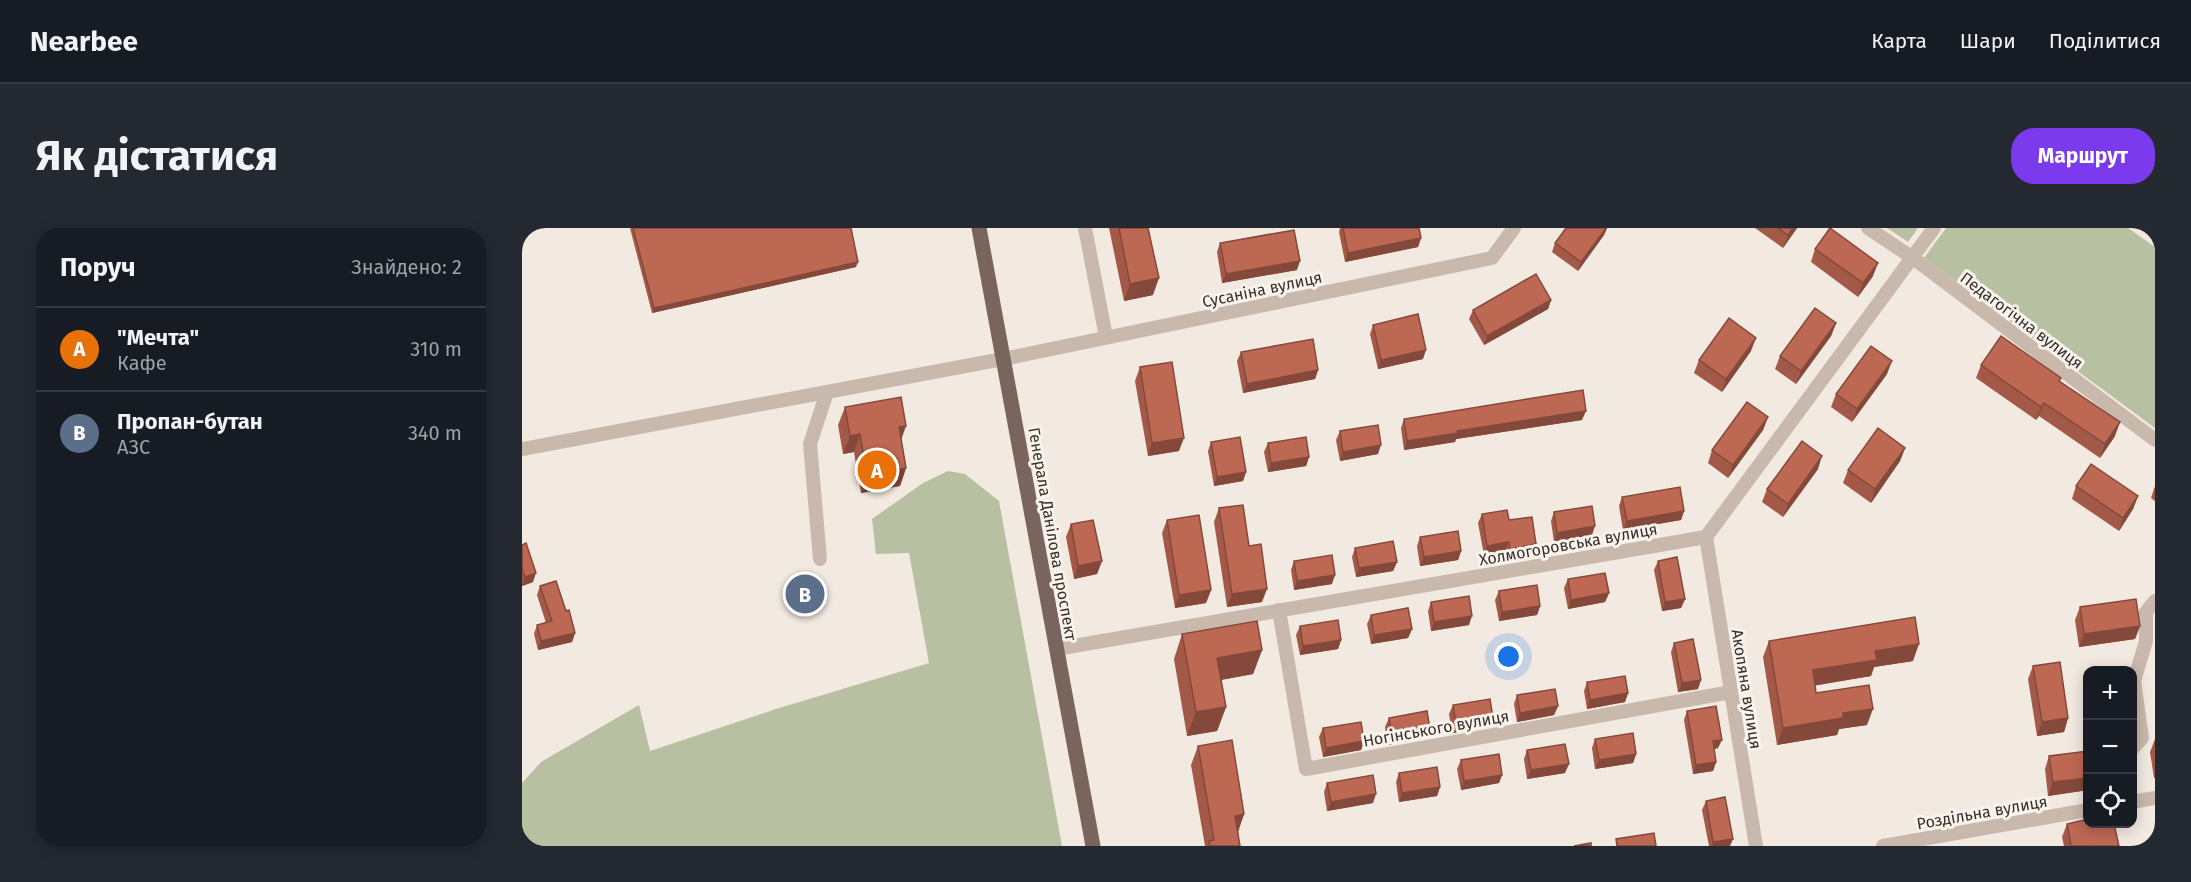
<!DOCTYPE html>
<html lang="uk">
<head>
<meta charset="utf-8">
<style>
	body { margin:0; font-family:"Fira Sans",sans-serif; background:#242831; color:#f1f3f6 }
	.controls { position:absolute; right:18px; bottom:18px; display:grid; overflow:hidden; border-radius:12px; box-shadow:0 3px 15px #0003 }
	.controls button { width:54px; height:54px; display:grid; place-items:center; padding:0; border:0; border-bottom:2px solid #363941; background:#171b24; color:#f1f3f6; font:30px sans-serif }
	.you { position:absolute; left:987px; top:429px; width:21px; height:21px; margin:-15px; border:4px solid #fff; border-radius:50%; background:#1a73e8; box-shadow:0 0 0 9px #1a73e833 }
	.badge { display:grid; place-items:center; width:39px; height:39px; border-radius:50%; background:#7c3aed; color:#fff; font-size:20px; font-weight:700 }
	.pin { position:absolute; translate:-50% -50%; border:3px solid #fff; box-shadow:0 2px 6px #0006 }
	.list { margin:0; padding:0; list-style:none }
	h2 { display:flex; justify-content:space-between; align-items:center; height:78px; margin:0; padding:0 24px; font-size:26px }
	h2 small { font-size:20px; font-weight:400; color:#9ea1a6 }
	.list li { display:grid; grid-template-columns:39px 1fr auto; gap:18px; align-items:center; box-sizing:border-box; height:84px; padding:0 24px; border-top:2px solid #363941 }
	.list b { display:block; font-size:22px; white-space:nowrap }
	.list p { margin:0; font-size:20px; white-space:nowrap; color:#9ea1a6 }
	.list em { font-size:20px; font-style:normal; color:#9ea1a6 }
	.icon { flex:none; width:33px; height:33px; fill:none; stroke:currentColor; stroke-width:2; stroke-linecap:round; stroke-linejoin:round }
	.map { position:relative; flex:none; width:1633px; height:618px; overflow:hidden; border-radius:24px }
	header { display:flex; align-items:center; gap:36px; box-sizing:border-box; height:84px; padding:0 30px; background:#171b24; border-bottom:2px solid #363941 }
	header strong { font-size:28px }
	nav { display:flex; gap:33px; margin-inline-start:auto; font-size:21px }
	.intro { display:flex; align-items:center; justify-content:space-between; box-sizing:border-box; height:144px; padding:0 36px }
	h1 { margin:0; font-size:42px }
	.button { padding:15px 27px; border-radius:24px; background:#7c3aed; color:#fff; font-size:21px; font-weight:700 }
	main { display:flex; gap:36px; padding:0 36px }
	aside { flex:1; background:#171b24; border-radius:24px; box-shadow:0 3px 15px #0003 }
	.map>svg:first-child { display:block }
	.green { fill:#b7c0a1 }
	.lines { fill:none; stroke-linecap:round; stroke-linejoin:round }
	.minor { stroke:#c9b9ad; stroke-width:14 }
	.primary { stroke:#79655d; stroke-width:15 }
	.wall { fill:#a35947 }
	.shaded-wall { fill:#84493a }
	.building { fill:#bd6853; stroke:#84493a; stroke-width:1.5 }
	.labels { text-anchor:middle; stroke-width:6; stroke-linejoin:round; paint-order:stroke }
	.street-label { font-size:16px; fill:#382f2b; stroke:#f9f3ed }
</style>
</head>
<body>
<header>
<strong>Nearbee</strong>
<nav><a>Карта</a><a>Шари</a><a>Поділитися</a></nav>
</header>
<div class="intro"><h1>Як дістатися</h1><a class="button">Маршрут</a></div>
<main>
<aside>
<h2>Поруч<small>Знайдено: 2</small></h2>
<ul class="list">
<li><span class="badge" style="background:#e8710a">A</span><div><b>&quot;Мечта&quot;</b><p>Кафе</p></div><em>310 m</em></li>
<li><span class="badge" style="background:#5c6f8a">B</span><div><b>Пропан-бутан</b><p>АЗС</p></div><em>340 m</em></li>
</ul>
</aside>
<div class="map">
<svg width="1633" height="618" viewBox="0 0 1633 618">
	<rect width="100%" height="100%" fill="#f2e9e1"/>
	<g class="green">
		<polygon points="1365,0 1396,0 1386,14"/>
		<polygon points="1424,0 1606,0 1633,19 1633,200 1402,30"/>
		<polygon points="426,243 443,246 477,273 540,618 0,618 0,555 19,534 117,477 128,523 254,481 407,435 387,325 354,326 350,291 401,255"/>
	</g>
	<g class="lines">
		<g class="minor">
			<polyline points="563,0 584,109"/>
			<polyline points="1346,0 1391,30 1633,212"/>
			<polyline points="0,221 481,131 970,30 992,0"/>
			<polyline points="1184,309 1234,618"/>
			<polyline points="298,331 288,216 305,164"/>
			<polyline points="757,382 784,541 1209,464"/>
			<polyline points="534,421 1184,309 1412,0"/>
			<polyline points="1610,521 1620,510 1612,453 1624,413 1624,384 1633,373"/>
			<polyline points="1610,574 1633,570"/>
			<polyline points="1361,618 1566,582"/>
		</g>
		<polyline class="primary" points="457,0 571,618"/>
	</g>
	<g class="wall">
		<polygon points="108,0 329,0 334,39 130,85"/>
		<polygon points="587,0 626,0 631,67 602,73"/>
		<polygon points="818,0 897,0 899,10 896,19 823,34 817,4"/>
		<polygon points="1044,0 1085,0 1082,7 1056,43 1030,24 1033,15"/>
		<polygon points="1233,0 1275,0 1261,20"/>
		<polygon points="698,15 775,42 700,55 695,24"/>
		<polygon points="1293,21 1351,48 1336,69 1289,34"/>
		<polygon points="1029,72 1026,81 962,117 947,91 951,82"/>
		<polygon points="1314,95 1309,108 1274,156 1253,141 1258,128"/>
		<polygon points="851,97 901,131 856,141 848,106"/>
		<polygon points="1229,123 1200,164 1172,145 1177,132"/>
		<polygon points="719,124 796,142 793,151 721,165 715,133"/>
		<polygon points="1459,137 1538,154 1593,208 1578,230 1517,188 1514,192 1454,150"/>
		<polygon points="618,139 657,223 626,228 613,153"/>
		<polygon points="1365,146 1330,194 1309,179 1314,166"/>
		<polygon points="323,179 379,211 384,240 378,258 339,265 332,224 321,226 316,197"/>
		<polygon points="1246,189 1241,202 1206,250 1186,235 1190,222"/>
		<polygon points="882,191 1060,192 934,211 933,214 882,222 879,200"/>
		<polygon points="818,203 856,226 818,233 814,212"/>
		<polygon points="689,214 724,244 721,253 692,258 686,223"/>
		<polygon points="746,215 787,229 784,238 746,244 742,224"/>
		<polygon points="1383,220 1378,233 1349,275 1321,255 1326,242"/>
		<polygon points="1296,241 1261,289 1240,274 1245,261"/>
		<polygon points="1554,258 1616,268 1611,281 1597,303 1550,271"/>
		<polygon points="1633,258 1633,273 1629,270"/>
		<polygon points="1100,269 1162,283 1159,292 1101,302 1097,278"/>
		<polygon points="697,280 727,318 740,374 705,379 692,294"/>
		<polygon points="1032,284 1070,307 1032,314 1029,293"/>
		<polygon points="960,286 987,292 1011,325 985,330 983,323 962,327 956,295"/>
		<polygon points="645,292 689,362 684,375 653,380 640,305"/>
		<polygon points="549,296 580,333 575,346 552,351 544,309"/>
		<polygon points="898,309 939,323 936,332 898,338 895,318"/>
		<polygon points="0,317 11,354 0,358"/>
		<polygon points="833,320 875,334 871,343 834,349 830,329"/>
		<polygon points="772,333 810,356 772,362 769,342"/>
		<polygon points="1136,333 1163,371 1159,380 1140,383 1132,342"/>
		<polygon points="1046,351 1087,365 1083,374 1046,381 1042,360"/>
		<polygon points="18,358 44,383 53,405 50,414 16,422 12,406 15,397 24,395 15,367"/>
		<polygon points="977,363 1018,378 1015,387 977,393 973,372"/>
		<polygon points="909,374 947,397 909,403 906,383"/>
		<polygon points="1558,379 1618,398 1613,411 1557,419 1553,392"/>
		<polygon points="849,387 890,401 886,410 849,416 845,396"/>
		<polygon points="778,398 819,412 816,421 778,427 774,407"/>
		<polygon points="660,406 740,422 731,446 699,452 704,479 695,503 665,508 652,431"/>
		<polygon points="1247,413 1391,433 1352,439 1349,448 1293,457 1294,465 1345,497 1317,501 1315,507 1255,517 1241,429"/>
		<polygon points="1152,415 1176,461 1156,464 1149,424"/>
		<polygon points="1511,438 1546,490 1542,504 1515,508 1506,451"/>
		<polygon points="1065,454 1106,465 1103,474 1065,481 1062,463"/>
		<polygon points="995,467 1036,478 1032,487 995,494 992,476"/>
		<polygon points="931,477 968,499 930,505 927,486"/>
		<polygon points="1165,483 1196,520 1192,521 1194,534 1191,543 1171,546 1162,492"/>
		<polygon points="867,490 904,510 866,517 863,499"/>
		<polygon points="801,500 842,513 839,522 801,529 797,509"/>
		<polygon points="1073,511 1114,526 1111,535 1073,541 1070,520"/>
		<polygon points="1633,511 1633,550 1632,550 1628,524"/>
		<polygon points="676,518 722,586 716,604 718,618 683,618 669,537"/>
		<polygon points="1005,522 1043,545 1005,551 1002,531"/>
		<polygon points="1566,523 1566,562 1526,568 1523,541 1527,528"/>
		<polygon points="939,532 980,547 977,555 939,562 935,541"/>
		<polygon points="877,545 918,559 915,568 877,574 874,554"/>
		<polygon points="805,555 851,575 805,583 802,564"/>
		<polygon points="1184,573 1208,618 1187,618 1180,582"/>
		<polygon points="1545,596 1597,618 1542,618 1540,609"/>
	</g>
	<g class="shaded-wall">
		<polygon points="1084,0 1085,0 1082,7 1056,43 1059,34"/>
		<polygon points="1271,0 1275,0 1261,20 1266,7"/>
		<polygon points="899,10 896,19 823,34 826,25"/>
		<polygon points="778,33 775,42 700,55 704,46"/>
		<polygon points="336,34 334,39 130,85 132,80"/>
		<polygon points="1356,35 1351,48 1336,69 1341,55"/>
		<polygon points="637,50 631,67 602,73 608,56"/>
		<polygon points="1029,72 1026,81 962,117 965,108"/>
		<polygon points="1314,95 1309,108 1274,156 1279,143"/>
		<polygon points="1234,110 1229,123 1200,164 1204,151"/>
		<polygon points="904,122 901,131 856,141 859,132"/>
		<polygon points="1370,133 1365,146 1330,194 1335,181"/>
		<polygon points="796,142 793,151 721,165 725,156"/>
		<polygon points="1522,175 1517,188 1514,192 1519,179"/>
		<polygon points="1064,183 1060,192 934,211 933,214 882,222 885,213 935,203"/>
		<polygon points="1246,189 1241,202 1206,250 1211,237"/>
		<polygon points="1598,194 1593,208 1578,230 1583,216"/>
		<polygon points="384,198 378,215 377,199"/>
		<polygon points="338,206 332,224 321,226 328,208"/>
		<polygon points="662,210 657,223 626,228 630,215"/>
		<polygon points="859,217 856,226 818,233 821,224"/>
		<polygon points="1383,220 1378,233 1349,275 1353,261"/>
		<polygon points="1300,228 1296,241 1261,289 1266,276"/>
		<polygon points="787,229 784,238 746,244 749,235"/>
		<polygon points="384,240 378,258 339,265 345,248"/>
		<polygon points="724,244 721,253 692,258 695,249"/>
		<polygon points="1616,268 1611,281 1597,303 1601,290"/>
		<polygon points="1162,283 1159,292 1101,302 1105,293"/>
		<polygon points="1073,298 1070,307 1032,314 1035,305"/>
		<polygon points="987,314 983,323 962,327 965,318"/>
		<polygon points="1014,316 1011,325 985,330 988,321"/>
		<polygon points="939,323 936,332 898,338 902,329"/>
		<polygon points="580,333 575,346 552,351 556,338"/>
		<polygon points="875,334 871,343 834,349 837,340"/>
		<polygon points="14,345 11,354 0,358 3,349"/>
		<polygon points="813,347 810,356 772,362 775,353"/>
		<polygon points="745,361 740,374 705,379 710,366"/>
		<polygon points="689,362 684,375 653,380 657,367"/>
		<polygon points="1087,365 1083,374 1046,381 1049,372"/>
		<polygon points="1163,371 1159,380 1140,383 1143,374"/>
		<polygon points="1018,378 1015,387 977,393 980,384"/>
		<polygon points="950,388 947,397 909,403 912,394"/>
		<polygon points="1618,398 1613,411 1557,419 1562,406"/>
		<polygon points="890,401 886,410 849,416 852,407"/>
		<polygon points="53,405 50,414 16,422 19,413"/>
		<polygon points="819,412 816,421 778,427 781,418"/>
		<polygon points="1397,416 1391,433 1352,439 1349,448 1285,459 1291,442 1353,423"/>
		<polygon points="740,422 731,446 687,454 695,430"/>
		<polygon points="1179,452 1176,461 1156,464 1160,455"/>
		<polygon points="1106,465 1103,474 1065,481 1068,472"/>
		<polygon points="1036,478 1032,487 995,494 998,485"/>
		<polygon points="704,479 695,503 665,508 674,484"/>
		<polygon points="1351,481 1345,497 1317,501 1315,507 1255,517 1261,500 1321,485"/>
		<polygon points="971,490 968,499 930,505 934,496"/>
		<polygon points="1546,490 1542,504 1515,508 1520,494"/>
		<polygon points="908,501 904,510 866,517 870,508"/>
		<polygon points="1200,512 1196,520 1187,522 1191,513"/>
		<polygon points="842,513 839,522 801,529 804,520"/>
		<polygon points="1114,526 1111,535 1073,541 1077,532"/>
		<polygon points="1194,534 1191,543 1171,546 1174,537"/>
		<polygon points="1047,536 1043,545 1005,551 1009,542"/>
		<polygon points="980,547 977,555 939,562 942,553"/>
		<polygon points="1566,550 1566,562 1526,568 1531,554"/>
		<polygon points="918,559 915,568 877,574 880,565"/>
		<polygon points="854,566 851,575 805,583 809,574"/>
		<polygon points="722,586 715,606 713,588"/>
		<polygon points="1211,611 1208,618 1190,618 1191,614"/>
	</g>
	<g class="building">
		<polygon points="111,0 329,0 336,34 132,80"/>
		<polygon points="597,0 626,0 637,50 608,56"/>
		<polygon points="821,0 897,0 899,10 826,25"/>
		<polygon points="1044,0 1084,0 1059,34 1033,15"/>
		<polygon points="1256,0 1271,0 1266,7"/>
		<polygon points="1308,0 1356,35 1341,55 1293,21"/>
		<polygon points="772,2 778,33 704,46 698,15"/>
		<polygon points="1014,46 1029,72 965,108 951,82"/>
		<polygon points="1293,80 1314,95 1279,143 1258,128"/>
		<polygon points="896,86 904,122 859,132 851,97"/>
		<polygon points="1207,90 1234,110 1204,151 1177,132"/>
		<polygon points="1479,108 1539,150 1537,153 1598,194 1583,216 1522,175 1519,179 1459,137"/>
		<polygon points="791,111 796,142 725,156 719,124"/>
		<polygon points="1349,118 1370,133 1335,181 1314,166"/>
		<polygon points="650,134 662,210 630,215 618,139"/>
		<polygon points="1061,162 1064,183 935,203 936,205 885,213 882,191"/>
		<polygon points="379,169 384,198 377,199 384,240 345,248 338,206 328,208 323,179"/>
		<polygon points="1225,174 1246,189 1211,237 1190,222"/>
		<polygon points="856,197 859,217 821,224 818,203"/>
		<polygon points="1356,200 1383,220 1353,261 1326,242"/>
		<polygon points="718,209 724,244 695,249 689,214"/>
		<polygon points="784,209 787,229 749,235 746,215"/>
		<polygon points="1280,213 1300,228 1266,276 1245,261"/>
		<polygon points="1569,236 1616,268 1601,290 1554,258"/>
		<polygon points="1158,259 1162,283 1105,293 1100,269"/>
		<polygon points="721,277 727,318 739,316 745,361 710,366 697,280"/>
		<polygon points="1070,278 1073,298 1035,305 1032,284"/>
		<polygon points="985,282 987,292 1010,289 1014,316 988,321 987,314 965,318 960,286"/>
		<polygon points="677,287 689,362 657,367 645,292"/>
		<polygon points="571,292 580,333 556,338 549,296"/>
		<polygon points="936,303 939,323 902,329 898,309"/>
		<polygon points="871,313 875,334 837,340 833,320"/>
		<polygon points="4,315 14,345 3,349 0,341 0,317"/>
		<polygon points="810,327 813,347 775,353 772,333"/>
		<polygon points="1155,329 1163,371 1143,374 1136,333"/>
		<polygon points="1083,345 1087,365 1049,372 1046,351"/>
		<polygon points="34,353 44,383 47,382 53,405 19,413 15,397 30,393 18,358"/>
		<polygon points="1015,357 1018,378 980,384 977,363"/>
		<polygon points="947,368 950,388 912,394 909,374"/>
		<polygon points="1614,371 1618,398 1562,406 1558,379"/>
		<polygon points="886,380 890,401 852,407 849,387"/>
		<polygon points="1393,389 1397,416 1353,423 1355,432 1291,442 1294,465 1347,457 1351,481 1321,485 1321,490 1261,500 1247,413"/>
		<polygon points="816,392 819,412 781,418 778,398"/>
		<polygon points="735,393 740,422 695,430 704,479 674,484 660,406"/>
		<polygon points="1171,411 1179,452 1160,455 1152,415"/>
		<polygon points="1538,434 1546,490 1520,494 1511,438"/>
		<polygon points="1103,448 1106,465 1068,472 1065,454"/>
		<polygon points="1033,461 1036,478 998,485 995,467"/>
		<polygon points="968,471 971,490 934,496 931,477"/>
		<polygon points="1194,478 1200,512 1191,513 1194,534 1174,537 1165,483"/>
		<polygon points="905,483 908,501 870,508 867,490"/>
		<polygon points="839,494 842,513 804,520 801,500"/>
		<polygon points="1111,505 1114,526 1077,532 1073,511"/>
		<polygon points="710,512 722,586 713,588 718,618 688,618 687,613 692,612 676,518"/>
		<polygon points="1043,516 1047,536 1009,542 1005,522"/>
		<polygon points="1566,523 1566,550 1531,554 1527,528"/>
		<polygon points="977,526 980,547 942,553 939,532"/>
		<polygon points="915,539 918,559 880,565 877,545"/>
		<polygon points="851,547 854,566 809,574 805,555"/>
		<polygon points="1203,569 1211,611 1191,614 1184,573"/>
		<polygon points="1566,591 1566,596 1592,596 1597,618 1549,618 1545,596"/>
		<polygon points="1132,605 1134,618 1095,618 1094,611"/>
		<polygon points="1069,615 1069,618 1052,618"/>
	</g>
	<g class="labels">
		<g class="street-label">
			<text transform="translate(740 61) rotate(-12)" y="6">Сусаніна вулиця</text>
			<text transform="translate(1500 92) rotate(37)" y="6">Педагогічна вулиця</text>
			<text transform="translate(531 306) rotate(80)" y="6">Генерала Данілова проспект</text>
			<text transform="translate(1046 316) rotate(-10)" y="6">Холмогоровська вулиця</text>
			<text transform="translate(1225 461) rotate(81)" y="6">Акопяна вулиця</text>
			<text transform="translate(914 500) rotate(-10)" y="6">Ногінського вулиця</text>
			<text transform="translate(1460 584) rotate(-10)" y="6">Роздільна вулиця</text>
		</g>
	</g>
</svg>
<div class="controls">
<button>+</button>
<button>−</button>
<button><svg class="icon" aria-label="locate" viewBox="0 0 24 24"><circle cx="12" cy="12" r="6"/><path d="M12 2v4M12 18v4M2 12h4M18 12h4"/></svg></button>
</div>
<div class="you"></div>
<div class="pin badge" style="left:355px;top:242px;background:#e8710a">A</div>
<div class="pin badge" style="left:283px;top:366px;background:#5c6f8a">B</div>
</div>
</main>
</body>
</html>
